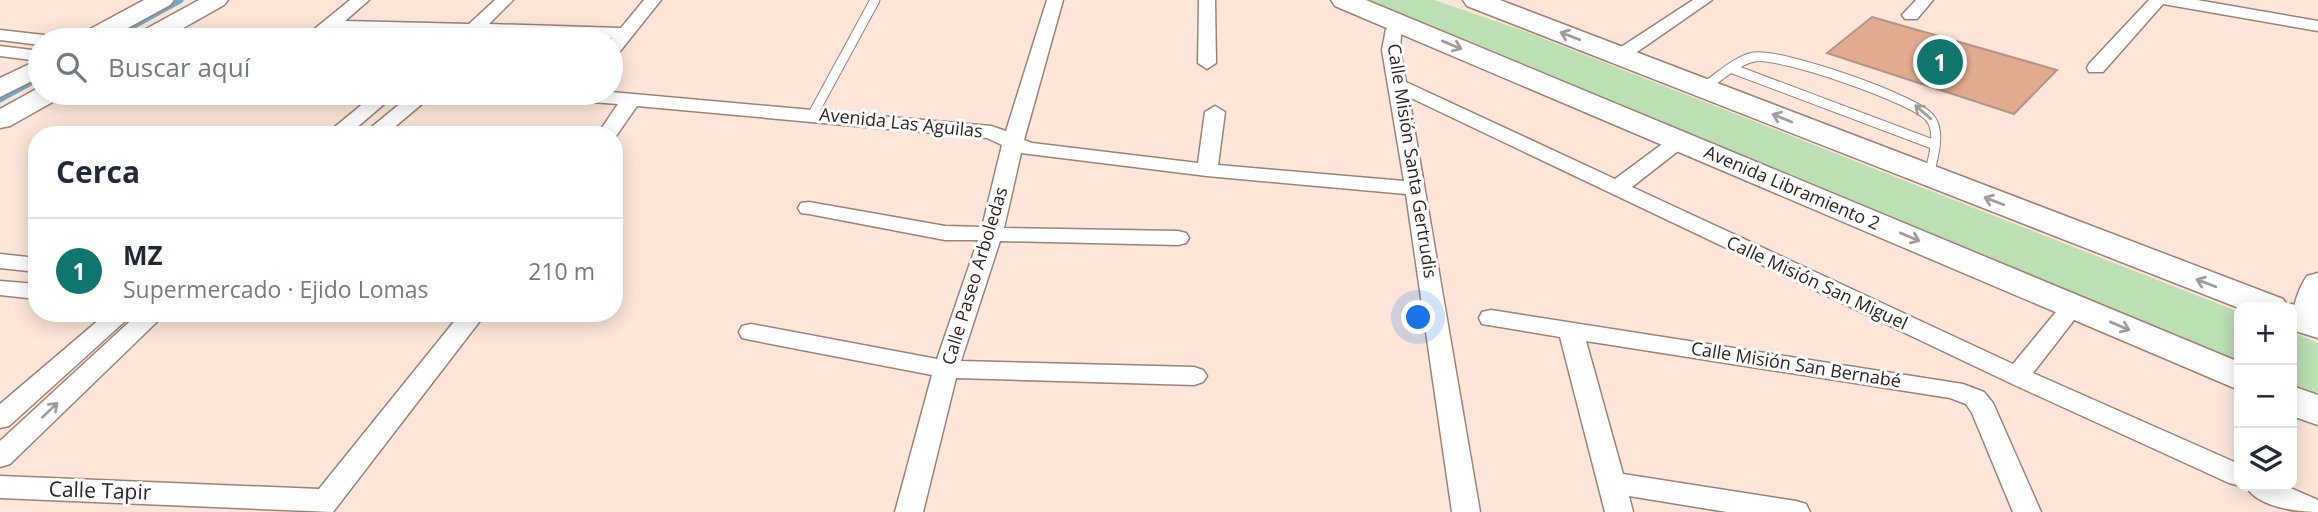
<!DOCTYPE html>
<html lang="es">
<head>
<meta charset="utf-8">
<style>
	body { margin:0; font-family:"Open Sans",sans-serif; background:#f6f6f7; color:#1f2937 }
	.controls { position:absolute; right:21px; bottom:21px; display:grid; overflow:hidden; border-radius:14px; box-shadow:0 4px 18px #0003 }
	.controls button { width:63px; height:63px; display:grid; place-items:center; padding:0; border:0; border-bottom:2px solid #e0e1e3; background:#fff; color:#1f2937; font:35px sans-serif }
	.you { position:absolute; left:1419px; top:318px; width:24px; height:24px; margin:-18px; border:5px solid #fff; border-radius:50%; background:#1a73e8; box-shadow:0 0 0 10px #1a73e833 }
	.badge { display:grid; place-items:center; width:46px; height:46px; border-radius:50%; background:#0f766e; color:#fff; font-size:23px; font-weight:700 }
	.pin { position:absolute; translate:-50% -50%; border:4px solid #fff; box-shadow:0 2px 7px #0006 }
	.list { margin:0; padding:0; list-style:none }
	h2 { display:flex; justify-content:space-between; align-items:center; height:91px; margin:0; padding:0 28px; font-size:30px }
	h2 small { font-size:23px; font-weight:400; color:#747a83 }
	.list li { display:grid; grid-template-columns:46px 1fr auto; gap:21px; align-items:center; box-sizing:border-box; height:105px; padding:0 28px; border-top:2px solid #e0e1e3 }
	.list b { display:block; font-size:26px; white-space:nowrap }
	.list p { margin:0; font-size:23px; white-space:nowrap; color:#747a83 }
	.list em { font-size:23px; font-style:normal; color:#747a83 }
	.icon { flex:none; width:38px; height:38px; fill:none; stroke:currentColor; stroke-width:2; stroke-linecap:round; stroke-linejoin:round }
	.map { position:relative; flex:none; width:2318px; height:512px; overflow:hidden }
	.search { position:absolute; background:#fff; box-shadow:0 4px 18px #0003; left:28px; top:28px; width:595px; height:77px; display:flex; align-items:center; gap:18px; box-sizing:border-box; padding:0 24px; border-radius:38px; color:#747a83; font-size:26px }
	.panel { position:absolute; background:#fff; box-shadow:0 4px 18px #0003; left:28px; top:126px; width:595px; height:196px; border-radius:28px }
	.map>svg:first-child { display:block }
	.green { fill:#bcdfb4 }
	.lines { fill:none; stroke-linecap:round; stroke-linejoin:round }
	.stream { stroke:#72a9c9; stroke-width:7 }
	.building { fill:#e1ac8e; stroke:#b09688; stroke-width:2 }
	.lane-casing { stroke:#9b8274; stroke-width:11 }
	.street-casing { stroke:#9b8274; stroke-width:3 }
	.secondary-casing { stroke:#9b8274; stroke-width:3 }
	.primary-casing { stroke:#9b8274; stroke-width:3 }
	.lane { stroke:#fff; stroke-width:9 }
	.street { fill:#fff; fill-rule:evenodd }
	.secondary { fill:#fff; fill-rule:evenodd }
	.primary { fill:#fff; fill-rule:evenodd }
	.oneway { stroke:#a19c9a }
	.labels { text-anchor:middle; stroke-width:6; stroke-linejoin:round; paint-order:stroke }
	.street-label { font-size:18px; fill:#2e231e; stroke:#fff }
	.near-street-label { font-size:21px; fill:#2e231e; stroke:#fff }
</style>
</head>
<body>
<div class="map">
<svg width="2318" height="512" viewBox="0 0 2318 512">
	<rect width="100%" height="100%" fill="#fde6d9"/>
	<g class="green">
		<polygon points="1361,0 1434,0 1524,31 2239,312 2239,372 1550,82"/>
		<polygon points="2292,332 2318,343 2318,405 2292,394"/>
	</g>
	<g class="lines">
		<g class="stream">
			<polyline points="107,40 180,0"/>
			<polyline points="0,99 40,77"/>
		</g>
	</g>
	<polygon class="building" points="1872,17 2057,70 2014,114 1827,53"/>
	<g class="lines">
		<g class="lane-casing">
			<g id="lane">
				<polyline points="1733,69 1935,145"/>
				<path d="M 1704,87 C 1720,77 1735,61 1754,57 C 1779,52 1915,99 1930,118 C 1942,133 1932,160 1929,176"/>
				<polyline points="813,114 875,0"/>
			</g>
		</g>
		<g class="street-casing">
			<g id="street">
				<polygon points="350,0 369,0 345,21 469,24 495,0 513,0 489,24 621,28 644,0 661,0 617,55 611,56 612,38 332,31 321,40 301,40"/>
				<polygon points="1047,0 1063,0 1024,140 1032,143 1198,163 1205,112 1215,106 1225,112 1218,165 1404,181 1382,50 1386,29 1399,21 1411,21 1414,25 1401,35 1400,50 1406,82 1615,179 1673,136 1687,136 1690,140 1687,144 1632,187 2013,364 2065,301 2073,298 2081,301 2085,306 2081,311 2033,373 2239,464 2241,486 2229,483 2008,382 1409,97 1480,512 1452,512 1406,194 1207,176 1021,153 1004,228 1178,231 1186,233 1189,238 1186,243 1178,245 1000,241 961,361 1194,367 1203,370 1207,376 1203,382 1194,385 956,378 923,512 895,512 932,375 751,340 742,338 739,332 742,326 751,324 937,359 978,240 945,240 809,214 801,213 798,208 801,203 809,202 945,226 982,227 1002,145 987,138 637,106 614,139 614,135 597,135 618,104 550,99 540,93 611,92 991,126 1006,131"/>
				<polygon points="1199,0 1215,0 1216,63 1207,69 1198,63"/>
				<polygon points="1693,0 1712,0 1627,59 1615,59 1612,55 1615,51"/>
				<polygon points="1916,0 1933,0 1917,19 1905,19 1902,15"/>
				<polygon points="2149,0 2197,0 2318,21 2318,31 2163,4 2103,72 2089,72 2087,68 2089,64"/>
				<polygon points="0,30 44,35 53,40 40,40 40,45 0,40"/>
				<polygon points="0,46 40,51 40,61 0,56"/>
				<polygon points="376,93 397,93 348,135 325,135"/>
				<polygon points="413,93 435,93 385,135 362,135"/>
				<polygon points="0,254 37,258 37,272 0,268"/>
				<polygon points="0,281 37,284 37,299 0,295"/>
				<polygon points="1491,310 1963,384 1984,392 1993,403 2041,512 2013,512 1972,413 1966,404 1950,398 1586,341 1623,474 1796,501 1806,504 1810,512 1727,512 1629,496 1633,512 1605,512 1560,337 1482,324 1479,318 1482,312"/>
				<polygon points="107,313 134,313 9,426 0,428 0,404"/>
				<polygon points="139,313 166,313 10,464 0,467 0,441"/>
				<polygon points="461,313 486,313 333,512 0,498 0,476 319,489"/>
				<path d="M 2246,486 L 2286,486 L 2318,500 L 2318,512 C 2296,512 2257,507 2246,486 Z"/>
			</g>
		</g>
		<g class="secondary-casing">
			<g id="secondary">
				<polygon points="144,0 174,0 170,5 106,40 76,40 79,35"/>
				<polygon points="199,0 228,0 224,5 162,40 132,40 135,35"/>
				<polygon points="40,59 40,77 0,97 0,78"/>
				<polygon points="40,87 40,93 62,93 58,99 10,126 0,128 0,109"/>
				<path d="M 2318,273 L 2318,330 L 2308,333 L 2296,330 C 2288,316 2298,289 2307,276 Z"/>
			</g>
		</g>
		<g class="primary-casing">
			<g id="primary">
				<polygon points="1331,0 1366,0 2239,362 2239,390 1335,6"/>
				<polygon points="1463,0 1500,0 2283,299 2287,305 2292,304 2318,312 2318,338 2292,330 2292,307 2239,308 1467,6"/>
				<polygon points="2292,386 2318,395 2318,425 2292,416"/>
			</g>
		</g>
		<use href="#lane" class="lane"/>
		<use href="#street" class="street"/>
		<use href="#secondary" class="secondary"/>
		<use href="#primary" class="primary"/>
	</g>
	<defs><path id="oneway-shaft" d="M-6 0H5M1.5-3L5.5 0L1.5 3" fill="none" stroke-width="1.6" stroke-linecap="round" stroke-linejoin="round" transform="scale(1.75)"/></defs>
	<g class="oneway">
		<use href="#oneway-shaft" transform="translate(1570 36) rotate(-159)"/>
		<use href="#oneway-shaft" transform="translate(1452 45) rotate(23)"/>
		<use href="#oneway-shaft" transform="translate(1923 112) rotate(-139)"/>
		<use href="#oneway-shaft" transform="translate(1782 118) rotate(-158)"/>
		<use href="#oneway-shaft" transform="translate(1994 201) rotate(-159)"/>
		<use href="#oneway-shaft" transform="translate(1910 237) rotate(23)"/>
		<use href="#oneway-shaft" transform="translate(2206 283) rotate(-159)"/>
		<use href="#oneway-shaft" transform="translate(2120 326) rotate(23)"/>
		<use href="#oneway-shaft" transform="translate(50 410) rotate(-43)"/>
	</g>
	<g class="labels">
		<g class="street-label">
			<text transform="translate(901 123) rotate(6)" y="6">Avenida Las Aguilas</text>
			<text transform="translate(1412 161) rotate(81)" y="6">Calle Misión Santa Gertrudis</text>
			<text transform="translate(1792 188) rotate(23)" y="6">Avenida Libramiento 2</text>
			<text transform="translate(975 276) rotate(-73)" y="6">Calle Paseo Arboledas</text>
			<text transform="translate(1817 283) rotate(25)" y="6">Calle Misión San Miguel</text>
			<text transform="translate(1796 365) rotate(9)" y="6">Calle Misión San Bernabé</text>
		</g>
		<g class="near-street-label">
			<text transform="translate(100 491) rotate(2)" y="7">Calle Tapir</text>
		</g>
	</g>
</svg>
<div class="controls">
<button>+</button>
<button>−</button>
<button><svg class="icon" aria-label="layers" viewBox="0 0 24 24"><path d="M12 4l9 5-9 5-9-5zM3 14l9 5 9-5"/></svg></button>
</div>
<div class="you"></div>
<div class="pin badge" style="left:1940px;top:62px">1</div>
<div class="search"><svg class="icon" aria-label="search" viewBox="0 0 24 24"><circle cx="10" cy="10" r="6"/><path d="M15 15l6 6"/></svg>Buscar aquí</div>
<section class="panel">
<h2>Cerca<small></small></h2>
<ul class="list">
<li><span class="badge">1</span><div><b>MZ</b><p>Supermercado · Ejido Lomas</p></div><em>210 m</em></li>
</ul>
</section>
</div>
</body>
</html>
